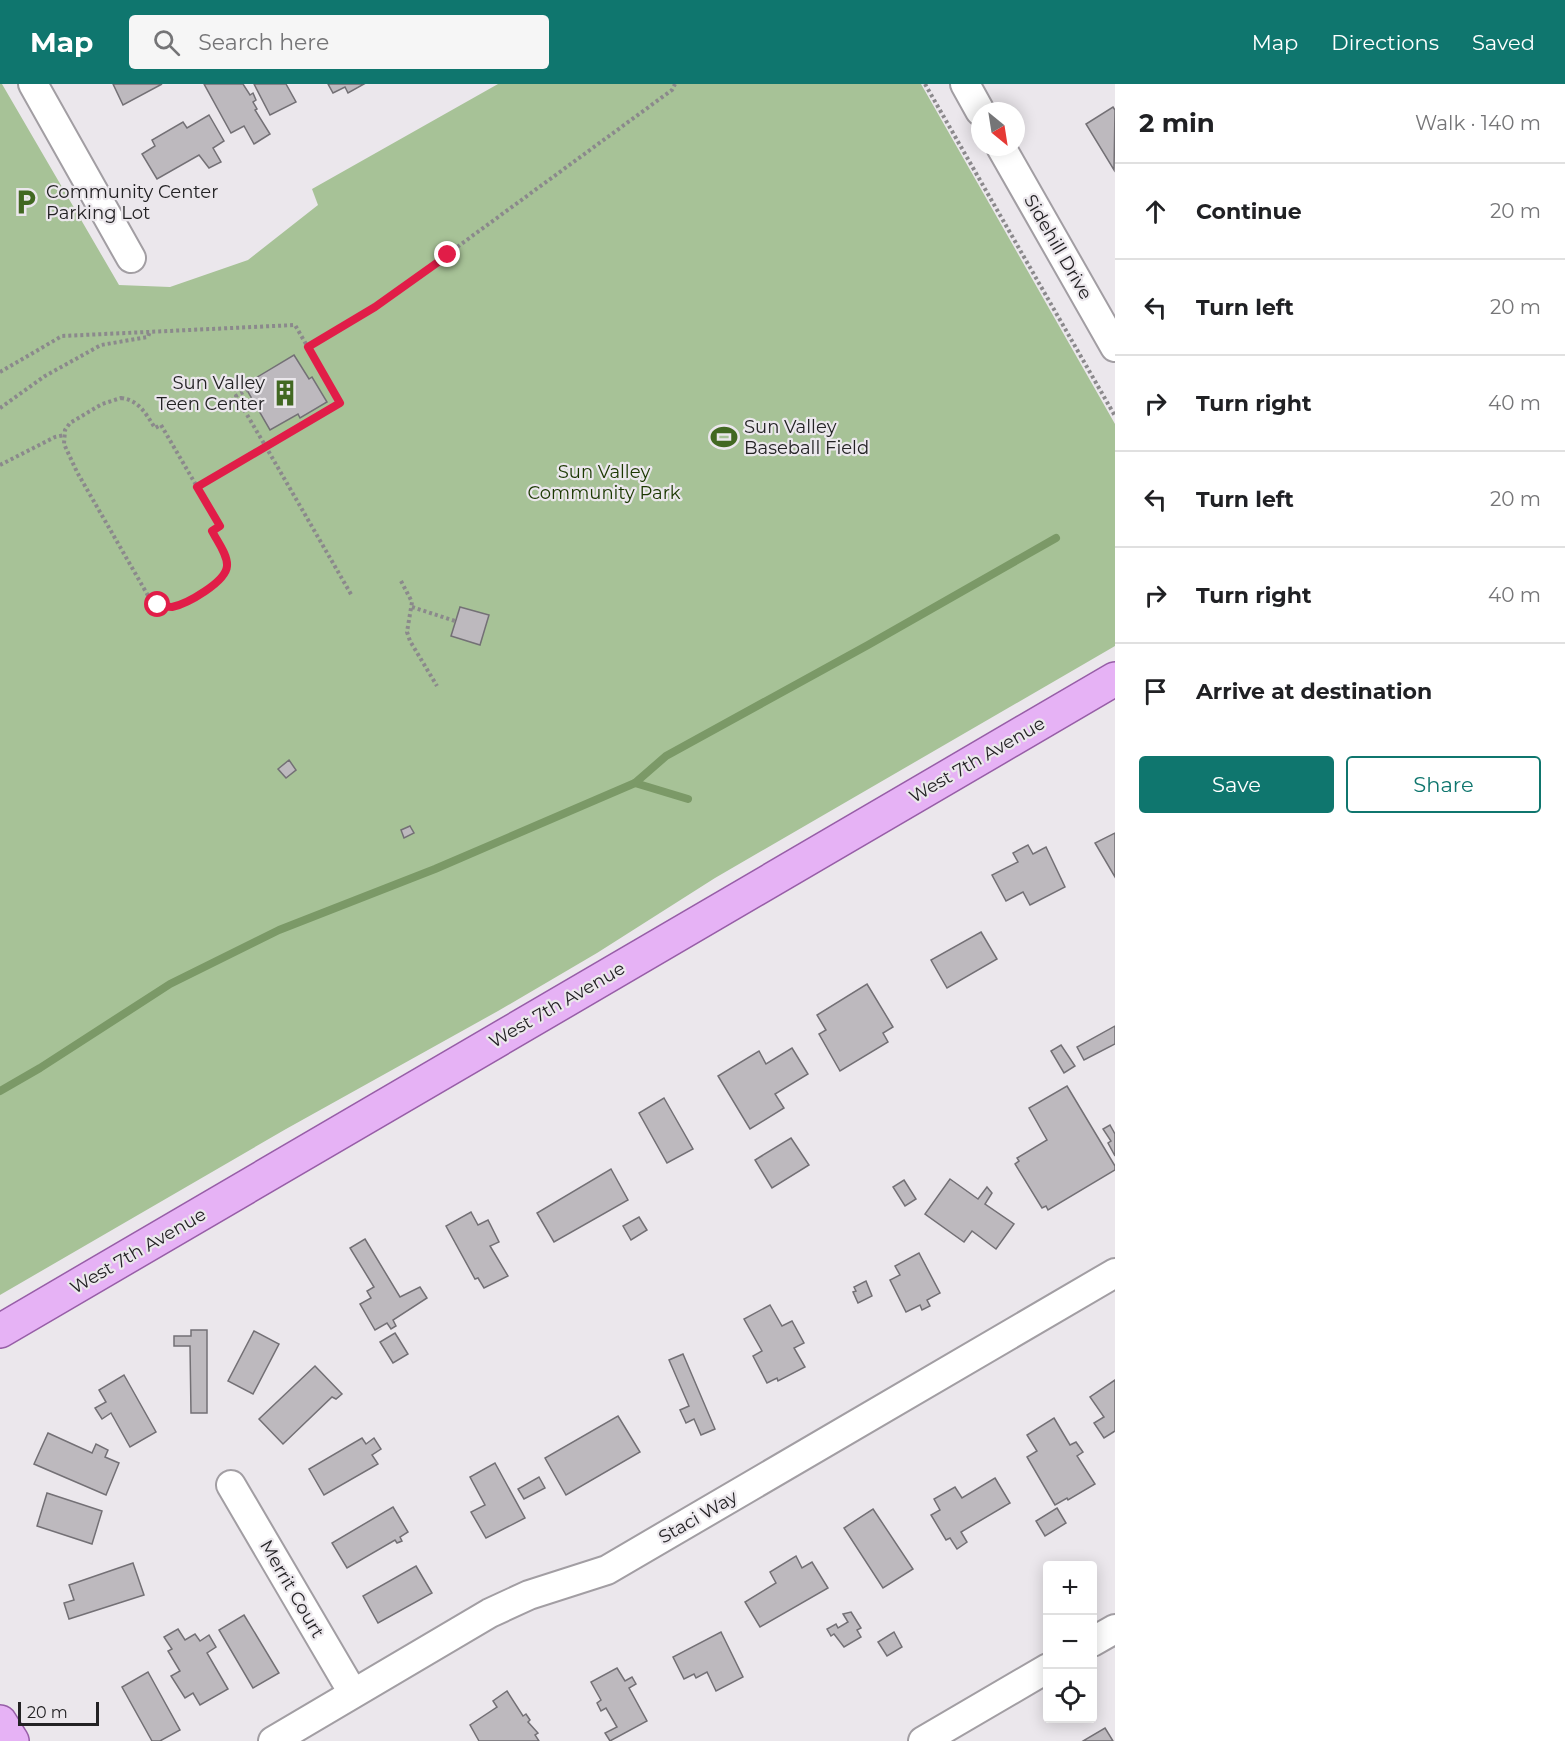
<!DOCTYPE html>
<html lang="en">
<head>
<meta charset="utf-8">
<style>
	body { margin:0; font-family:Montserrat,sans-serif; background:#f6f6f6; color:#202124 }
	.controls { position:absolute; right:18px; bottom:18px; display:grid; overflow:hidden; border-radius:6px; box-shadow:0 3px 15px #0003 }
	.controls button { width:54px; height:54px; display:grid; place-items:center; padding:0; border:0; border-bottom:2px solid #e0e0e0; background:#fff; color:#202124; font:30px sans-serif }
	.compass { position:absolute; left:971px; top:18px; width:54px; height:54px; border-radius:50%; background:#fff; box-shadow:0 3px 15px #0003; rotate:150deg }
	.scale { position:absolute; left:18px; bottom:15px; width:81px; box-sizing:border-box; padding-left:6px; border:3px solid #232224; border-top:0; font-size:16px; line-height:21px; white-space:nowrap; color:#232224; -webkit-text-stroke:4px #ebe7ec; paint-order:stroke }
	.stop { position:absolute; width:18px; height:18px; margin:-14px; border:4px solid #e11d48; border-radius:50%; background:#fff }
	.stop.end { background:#e11d48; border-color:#fff; box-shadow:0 2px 6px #0008 }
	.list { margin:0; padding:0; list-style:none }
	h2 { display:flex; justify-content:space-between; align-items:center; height:78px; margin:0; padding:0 24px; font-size:26px }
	h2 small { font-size:20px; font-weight:400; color:#757577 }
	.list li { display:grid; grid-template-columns:39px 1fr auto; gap:18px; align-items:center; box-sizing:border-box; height:96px; padding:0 24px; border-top:2px solid #e0e0e0 }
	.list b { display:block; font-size:22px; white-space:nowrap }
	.list em { font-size:20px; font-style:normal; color:#757577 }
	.actions { display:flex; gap:12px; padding:18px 24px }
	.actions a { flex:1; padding:14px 0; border:2px solid #0f766e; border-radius:6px; text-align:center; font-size:21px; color:#0f766e }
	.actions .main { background:#0f766e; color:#fff }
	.icon { flex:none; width:33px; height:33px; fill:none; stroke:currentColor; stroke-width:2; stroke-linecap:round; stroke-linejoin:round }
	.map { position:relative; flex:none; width:1115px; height:1657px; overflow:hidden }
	header { display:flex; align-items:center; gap:36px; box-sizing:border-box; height:84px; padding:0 30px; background:#0f766e; color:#fff }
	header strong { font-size:28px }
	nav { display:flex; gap:33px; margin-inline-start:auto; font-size:21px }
	.search { width:420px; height:54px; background:#f6f6f6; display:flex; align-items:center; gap:15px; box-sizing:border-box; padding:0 21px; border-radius:6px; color:#757577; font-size:22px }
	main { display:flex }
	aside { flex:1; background:#fff }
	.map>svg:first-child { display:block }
	.green { fill:#a7c297 }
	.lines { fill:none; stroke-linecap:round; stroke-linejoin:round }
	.stream { stroke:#7b9967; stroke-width:8 }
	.building { fill:#bdb9be; stroke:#737075; stroke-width:1.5 }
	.minor-casing { stroke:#a29ea3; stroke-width:32 }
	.major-casing { stroke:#975ea7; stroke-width:36 }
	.path { stroke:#8b898c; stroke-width:4; stroke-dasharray:3 3; stroke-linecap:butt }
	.minor { stroke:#fff; stroke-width:28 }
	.major { stroke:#e6b2f5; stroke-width:33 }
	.route { stroke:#e11d48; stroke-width:8 }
	.labels { text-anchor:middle; stroke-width:4.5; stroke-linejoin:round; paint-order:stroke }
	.poi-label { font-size:18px; fill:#232224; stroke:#ebe7ec; text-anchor:start }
	.street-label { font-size:18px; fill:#232224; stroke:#ebe7ec }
	.park-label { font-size:18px; fill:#1a3700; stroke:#ebe7ec }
</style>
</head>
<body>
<header>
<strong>Map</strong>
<div class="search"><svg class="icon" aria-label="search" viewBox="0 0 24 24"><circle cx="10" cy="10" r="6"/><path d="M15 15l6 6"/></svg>Search here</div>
<nav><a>Map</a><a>Directions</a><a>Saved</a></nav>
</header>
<main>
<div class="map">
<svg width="1115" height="1657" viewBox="0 0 1115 1657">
	<rect width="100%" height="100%" fill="#ebe7ec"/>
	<polygon class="green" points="0,0 2,0 119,201 170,203 248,176 318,121 312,105 498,0 921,0 1115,340 1115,562 715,794 597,869 498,927 286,1045 0,1211"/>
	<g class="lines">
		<g class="stream">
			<polyline points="635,699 688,715"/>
			<polyline points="0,1007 40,984 170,900 279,846 435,785 635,699 666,672 868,561 1056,454"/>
		</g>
	</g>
	<g class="building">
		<polygon points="113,0 162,0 123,21"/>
		<polygon points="204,0 243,0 250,11 253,9 256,16 253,18 257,25 255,26 270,50 254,60 244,42 231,49"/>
		<polygon points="254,0 286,0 296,18 270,31"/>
		<polygon points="328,0 364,0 348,9 345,3 333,9"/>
		<polygon points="1113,23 1115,26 1114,86 1086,40"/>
		<polygon points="209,31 224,57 213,64 221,78 209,84 199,71 157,95 142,70 155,62 152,56 183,38 187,44"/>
		<polygon points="294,271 309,295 312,293 327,318 300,334 298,330 270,346 244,301"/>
		<polygon points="460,523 489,531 480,561 451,552"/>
		<polygon points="289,676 296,686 286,694 278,685"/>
		<polygon points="410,742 414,749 404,754 401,746"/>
		<polygon points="1115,749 1115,793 1095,759"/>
		<polygon points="1028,761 1033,770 1046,763 1065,803 1030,821 1023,808 1006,817 992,791 1018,778 1013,769"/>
		<polygon points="981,848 997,875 947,904 931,876"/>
		<polygon points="867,900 893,943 883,949 888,958 840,987 819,950 826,946 817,931"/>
		<polygon points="1115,942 1115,960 1084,976 1077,963"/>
		<polygon points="1061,961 1075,982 1064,989 1051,967"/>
		<polygon points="792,964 808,990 775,1010 784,1024 750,1045 718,992 759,967 766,980"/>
		<polygon points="1067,1002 1115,1082 1115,1086 1048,1126 1046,1122 1042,1124 1015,1080 1019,1077 1017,1074 1047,1056 1029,1024"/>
		<polygon points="664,1014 693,1065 667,1079 639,1029"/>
		<polygon points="1110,1041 1115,1050 1115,1072 1108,1059 1111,1057 1103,1045"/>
		<polygon points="791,1054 809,1081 772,1104 755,1076"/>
		<polygon points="611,1085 628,1116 554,1158 537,1129"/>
		<polygon points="950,1095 978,1115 987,1103 992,1109 985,1120 1014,1140 996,1165 972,1147 964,1158 925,1130"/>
		<polygon points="904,1096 916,1115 905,1122 893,1103"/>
		<polygon points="471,1128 478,1141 488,1136 499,1158 490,1162 508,1192 484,1204 478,1194 475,1195 446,1142"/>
		<polygon points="639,1133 647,1146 631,1156 623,1142"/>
		<polygon points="365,1155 400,1213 420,1203 427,1214 393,1236 396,1242 391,1245 387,1239 375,1246 360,1220 371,1214 367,1207 374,1203 350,1164"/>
		<polygon points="919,1169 940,1209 927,1216 930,1222 922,1226 920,1221 906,1228 890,1196 900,1191 895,1182"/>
		<polygon points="866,1197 872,1212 858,1219 853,1208 856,1207 854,1203"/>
		<polygon points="770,1221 782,1242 792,1237 804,1259 794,1264 805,1283 778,1297 777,1294 767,1299 753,1272 762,1267 744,1235"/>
		<polygon points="191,1246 207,1246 207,1329 191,1329 190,1262 174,1262 174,1252 191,1252"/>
		<polygon points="254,1247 279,1260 253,1310 228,1297"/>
		<polygon points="395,1249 408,1270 393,1279 380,1258"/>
		<polygon points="683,1270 715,1345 701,1351 694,1335 686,1339 680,1326 689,1322 669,1276"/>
		<polygon points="315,1282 342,1310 336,1315 332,1313 283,1360 259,1335"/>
		<polygon points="124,1291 156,1348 130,1363 111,1329 102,1335 95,1324 106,1318 99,1306"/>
		<polygon points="1115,1296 1115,1347 1104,1354 1094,1339 1104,1333 1090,1313"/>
		<polygon points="618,1332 640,1368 566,1411 545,1374"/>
		<polygon points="1054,1334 1070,1361 1076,1358 1083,1368 1077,1372 1095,1400 1068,1416 1067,1414 1055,1421 1027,1373 1037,1367 1027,1351"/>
		<polygon points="48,1349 92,1369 96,1360 108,1366 105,1373 119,1379 106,1411 34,1380"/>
		<polygon points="362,1354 366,1360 374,1354 381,1365 372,1371 378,1380 324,1411 309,1385"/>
		<polygon points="495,1379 525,1434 486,1454 471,1428 485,1421 470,1393"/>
		<polygon points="539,1393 545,1404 524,1415 518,1405"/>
		<polygon points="995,1394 1010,1419 961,1448 967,1458 957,1465 950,1454 946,1456 931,1431 940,1426 934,1415 955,1403 962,1414"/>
		<polygon points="47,1409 102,1427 92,1460 37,1442"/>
		<polygon points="393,1423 408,1448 400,1453 402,1457 397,1459 395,1456 347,1484 332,1459"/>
		<polygon points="1057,1424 1066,1439 1045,1452 1036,1437"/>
		<polygon points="873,1425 913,1485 883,1504 844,1444"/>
		<polygon points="796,1472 802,1484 812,1478 828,1504 760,1543 745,1518 776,1499 770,1488"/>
		<polygon points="133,1479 144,1511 69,1535 64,1519 74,1516 69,1501"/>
		<polygon points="416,1482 432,1509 378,1539 363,1512"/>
		<polygon points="851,1528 861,1544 857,1546 861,1553 844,1563 834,1550 831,1552 827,1545 836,1540 838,1544 848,1538 843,1530"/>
		<polygon points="244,1531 279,1589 253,1604 219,1546"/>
		<polygon points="178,1545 185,1556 195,1550 200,1557 209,1551 216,1563 207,1569 228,1605 200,1621 193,1609 185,1614 171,1592 180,1587 168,1567 172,1565 164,1553"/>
		<polygon points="721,1548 743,1593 716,1607 707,1588 696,1594 694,1590 684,1595 673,1573"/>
		<polygon points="894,1548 902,1563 887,1572 878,1558"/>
		<polygon points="617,1584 625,1597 632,1593 636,1600 629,1604 647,1637 610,1657 605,1649 617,1643 606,1624 601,1627 597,1619 601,1616 591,1598"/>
		<polygon points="148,1588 180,1646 160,1657 152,1657 122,1603"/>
		<polygon points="507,1607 523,1632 526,1630 530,1636 528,1638 538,1649 535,1651 539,1657 479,1657 470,1641 497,1623 493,1617"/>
		<polygon points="1105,1644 1113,1657 1083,1657"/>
	</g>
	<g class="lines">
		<g class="minor-casing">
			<g id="minor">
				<polyline points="33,0 131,174"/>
				<polyline points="965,0 980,27"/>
				<polyline points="1001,63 1115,263"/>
				<polyline points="231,1401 353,1609"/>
				<polyline points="1092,1558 1115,1545"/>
				<polyline points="273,1657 490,1529 529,1511 607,1486 1115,1189"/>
				<polyline points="923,1657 1048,1584"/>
			</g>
		</g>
		<g class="major-casing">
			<g id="major">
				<polyline points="0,1247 1115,595"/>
				<polyline points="0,1638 12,1657"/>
			</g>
		</g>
		<g class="path">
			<polyline points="925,0 1115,332"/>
			<polyline points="308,263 375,223 672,6 675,0"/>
			<polyline points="0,288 62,252 295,241 340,319 266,363 352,512"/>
			<path d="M 121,314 C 139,316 146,330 155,344 L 161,341 L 220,442 L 212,447 C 217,457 228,471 227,482 C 226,498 187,521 172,523 C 163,524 157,520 150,515 L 77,388 L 64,360 L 65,346 L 70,339 L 102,320 Z"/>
			<polyline points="0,324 45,292 101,261 148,253 150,247"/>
			<polyline points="0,381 55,353 65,351"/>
			<polyline points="197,403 266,363 236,312 247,306"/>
			<polyline points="401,497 412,518 407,548 410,557 437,602"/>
			<polyline points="412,523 455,537"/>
		</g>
		<use href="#minor" class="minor"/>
		<use href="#major" class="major"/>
	</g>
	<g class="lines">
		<path class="route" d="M 158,521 C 162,522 167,523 172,523 C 187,520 226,498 227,482 C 228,471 217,457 212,447 L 220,442 L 197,403 L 340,319 L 308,263 L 375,223 L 448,171"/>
	</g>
	<defs>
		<g id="parking-bare" transform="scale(2.07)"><path d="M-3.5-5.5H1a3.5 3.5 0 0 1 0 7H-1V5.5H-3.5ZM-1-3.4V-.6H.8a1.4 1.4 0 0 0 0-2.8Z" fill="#426822" stroke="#ebe7ec" stroke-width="2.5" paint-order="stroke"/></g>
		<g id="building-bare" transform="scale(2.07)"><path d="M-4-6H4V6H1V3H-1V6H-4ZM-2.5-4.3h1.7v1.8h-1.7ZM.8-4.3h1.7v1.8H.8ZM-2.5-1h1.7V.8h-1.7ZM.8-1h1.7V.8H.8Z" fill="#426822" stroke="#ebe7ec" stroke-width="2.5" paint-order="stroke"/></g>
		<g id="stadium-bare" transform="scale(2.07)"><path d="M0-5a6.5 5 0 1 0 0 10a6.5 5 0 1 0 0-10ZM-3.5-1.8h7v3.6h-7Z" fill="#426822" stroke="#ebe7ec" stroke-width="2.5" paint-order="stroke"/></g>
	</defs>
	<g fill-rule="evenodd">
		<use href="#parking-bare" x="26" y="118"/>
		<use href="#building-bare" x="285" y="309"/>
		<use href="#stadium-bare" x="724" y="353"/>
	</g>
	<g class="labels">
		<g class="poi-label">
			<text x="46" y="114">Community Center<tspan x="46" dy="21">Parking Lot</tspan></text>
			<text x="265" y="305" text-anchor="end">Sun Valley<tspan x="265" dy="21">Teen Center</tspan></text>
			<text x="744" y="349">Sun Valley<tspan x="744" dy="21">Baseball Field</tspan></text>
		</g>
		<g class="street-label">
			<text transform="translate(1058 163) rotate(60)" y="6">Sidehill Drive</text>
			<text transform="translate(977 676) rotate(-30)" y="6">West 7th Avenue</text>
			<text transform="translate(557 921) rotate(-30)" y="6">West 7th Avenue</text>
			<text transform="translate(138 1167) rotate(-30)" y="6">West 7th Avenue</text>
			<text transform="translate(698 1433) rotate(-30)" y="6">Staci Way</text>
			<text transform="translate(292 1505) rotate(60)" y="6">Merrit Court</text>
		</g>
		<g class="park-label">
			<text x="604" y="394">Sun Valley<tspan x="604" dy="21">Community Park</tspan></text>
		</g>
	</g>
</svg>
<div class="controls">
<button>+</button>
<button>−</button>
<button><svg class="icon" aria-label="locate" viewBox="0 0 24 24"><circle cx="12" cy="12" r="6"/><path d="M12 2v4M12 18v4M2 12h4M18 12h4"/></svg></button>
</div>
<svg class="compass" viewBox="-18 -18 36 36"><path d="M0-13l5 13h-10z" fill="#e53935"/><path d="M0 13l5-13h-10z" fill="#757577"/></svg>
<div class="scale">20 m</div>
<div class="stop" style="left:158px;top:521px"></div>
<div class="stop end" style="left:448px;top:171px"></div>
</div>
<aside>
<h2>2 min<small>Walk · 140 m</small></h2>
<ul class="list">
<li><svg class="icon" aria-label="ahead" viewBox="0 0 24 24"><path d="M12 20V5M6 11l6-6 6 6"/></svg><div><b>Continue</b></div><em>20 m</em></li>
<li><svg class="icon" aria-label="left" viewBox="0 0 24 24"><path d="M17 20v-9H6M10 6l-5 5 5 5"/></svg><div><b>Turn left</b></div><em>20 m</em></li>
<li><svg class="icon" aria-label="right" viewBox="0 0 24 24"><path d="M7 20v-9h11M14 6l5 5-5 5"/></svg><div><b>Turn right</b></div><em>40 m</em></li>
<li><svg class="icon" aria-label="left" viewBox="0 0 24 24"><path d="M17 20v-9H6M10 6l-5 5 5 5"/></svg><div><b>Turn left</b></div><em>20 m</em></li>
<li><svg class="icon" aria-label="right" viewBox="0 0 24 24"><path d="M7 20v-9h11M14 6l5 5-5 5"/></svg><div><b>Turn right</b></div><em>40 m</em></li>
<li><svg class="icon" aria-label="arrive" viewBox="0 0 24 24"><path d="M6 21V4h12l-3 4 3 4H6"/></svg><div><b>Arrive at destination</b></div></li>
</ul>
<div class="actions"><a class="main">Save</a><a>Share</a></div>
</aside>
</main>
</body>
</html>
